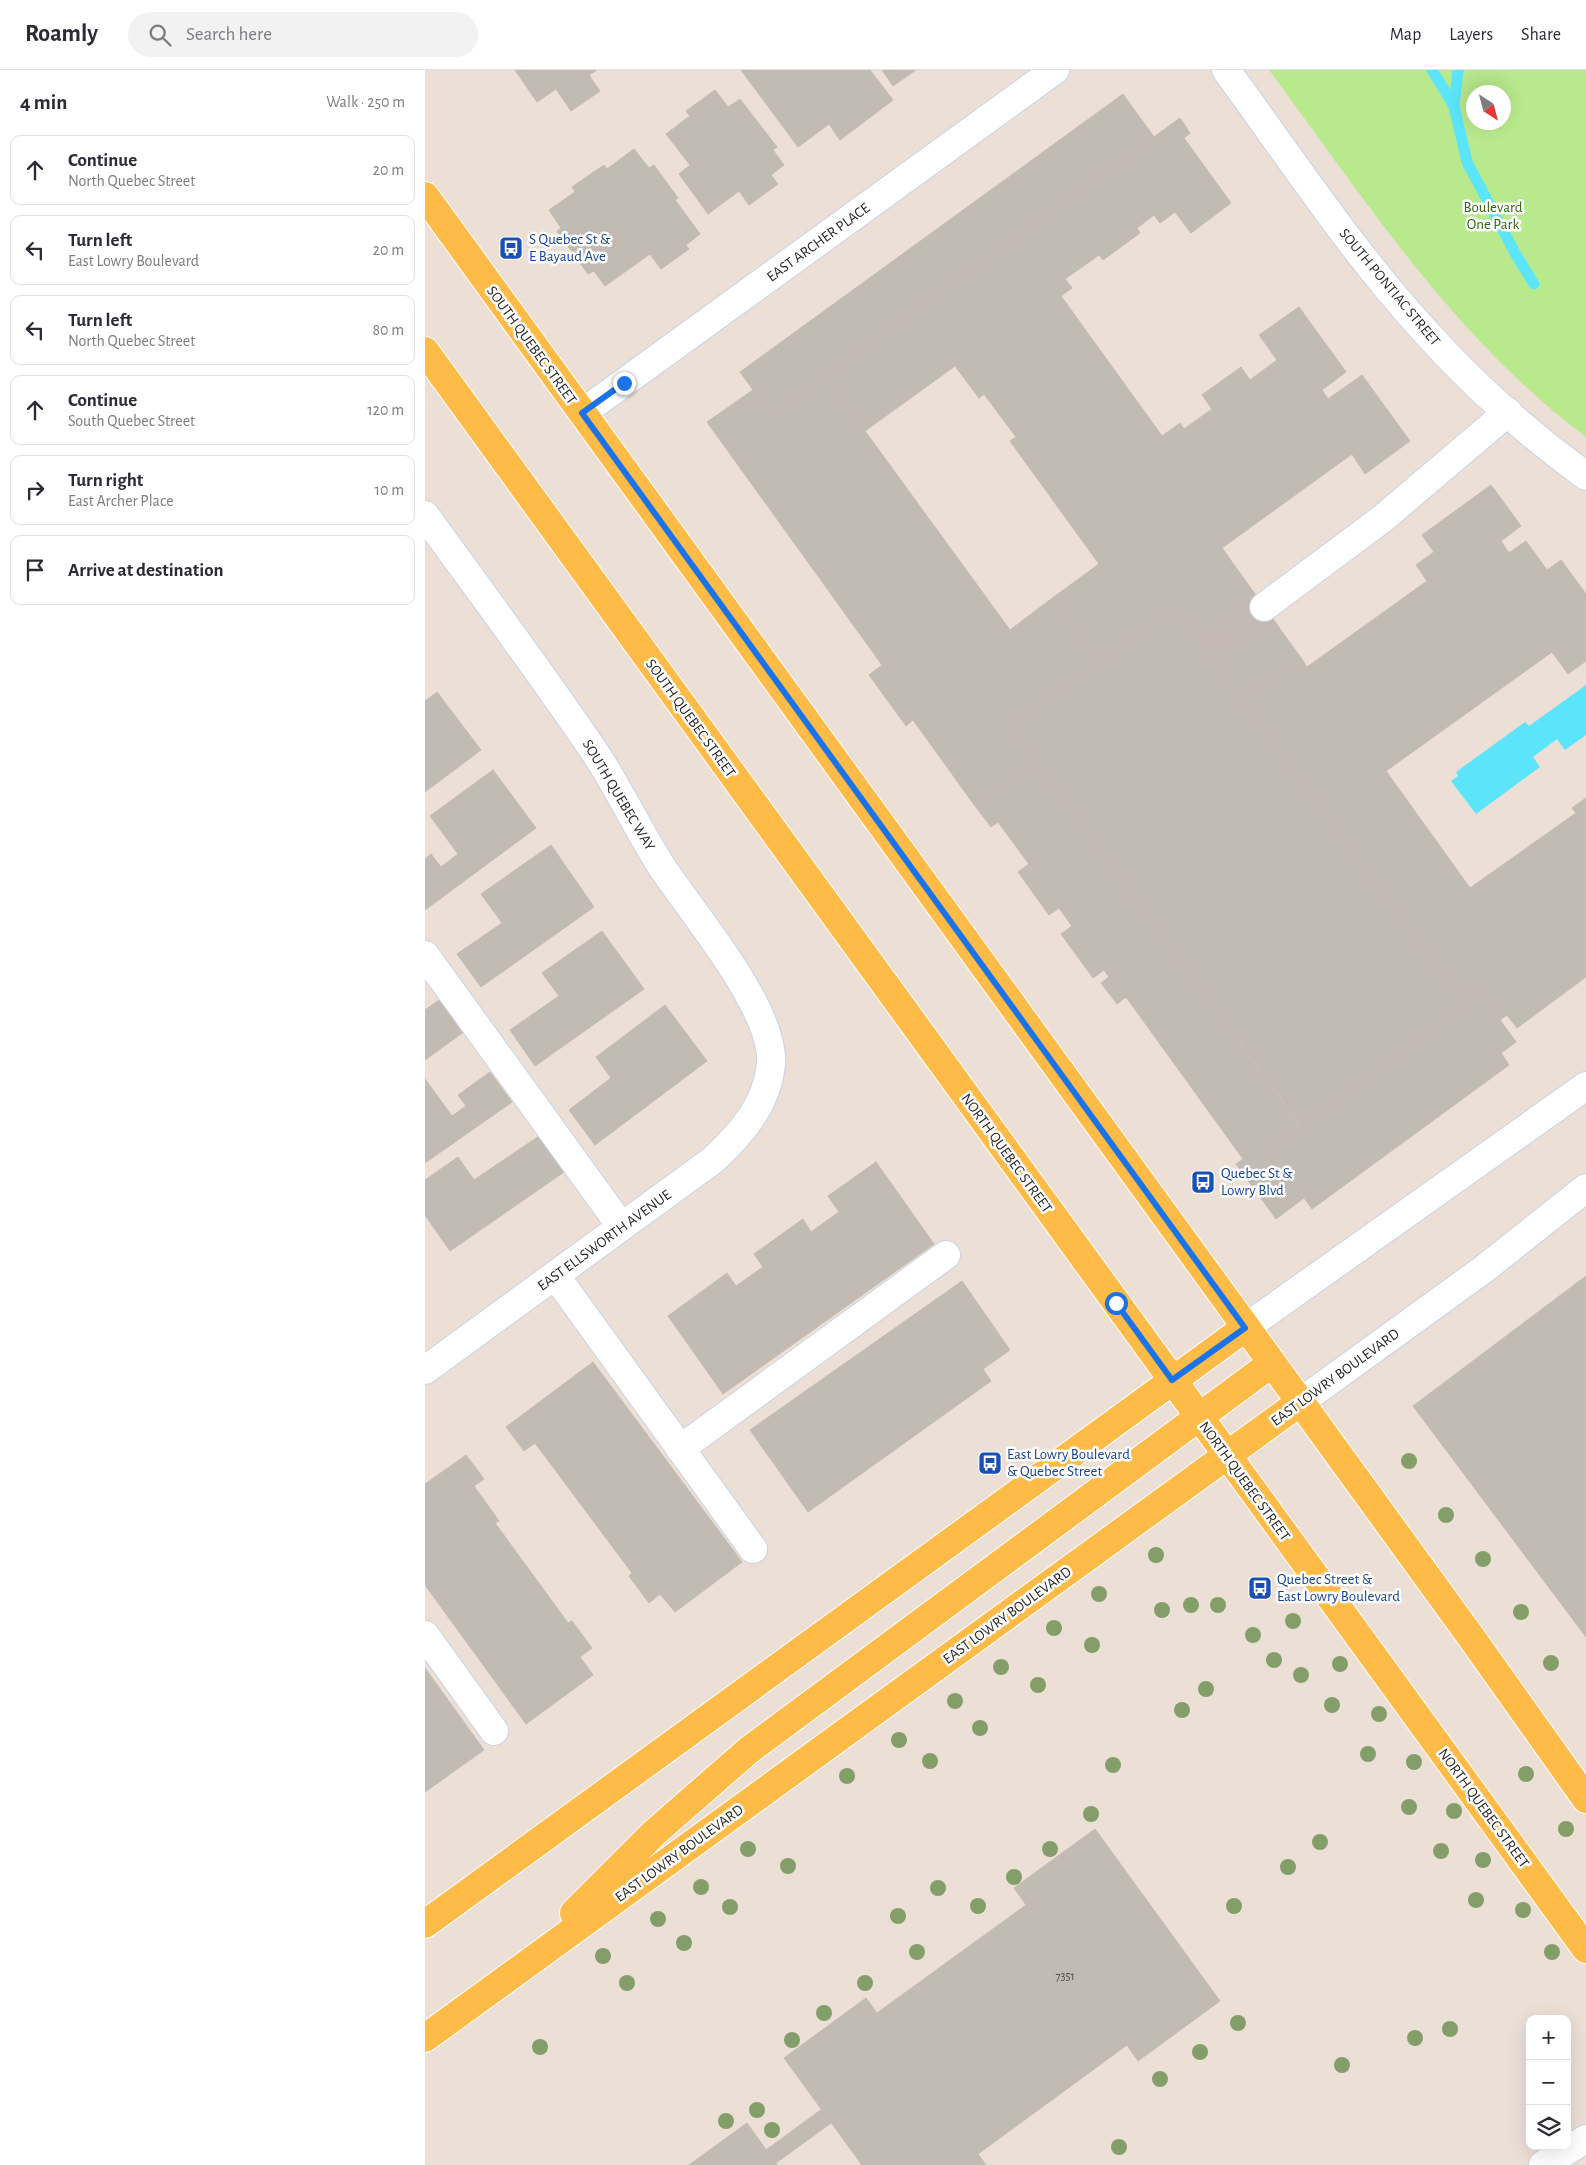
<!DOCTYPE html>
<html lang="en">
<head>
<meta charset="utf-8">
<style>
	body { margin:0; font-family:"Alegreya Sans",sans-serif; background:#f2f2f3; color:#2b2b33 }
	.controls { position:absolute; right:15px; bottom:15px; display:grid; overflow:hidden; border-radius:10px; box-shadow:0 5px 20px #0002 }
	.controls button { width:45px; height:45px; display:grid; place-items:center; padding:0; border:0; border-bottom:1px solid #e1e1e2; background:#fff; color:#2b2b33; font:25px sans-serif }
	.compass { position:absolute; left:1041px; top:15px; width:45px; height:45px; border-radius:50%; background:#fff; box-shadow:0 5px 20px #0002; rotate:144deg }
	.stop { position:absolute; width:15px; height:15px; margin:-11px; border:4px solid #1a73e8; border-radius:50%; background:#fff }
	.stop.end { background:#1a73e8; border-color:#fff; box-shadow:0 1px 5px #0008 }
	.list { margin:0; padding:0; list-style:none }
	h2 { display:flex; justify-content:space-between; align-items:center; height:65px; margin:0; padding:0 20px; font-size:21px }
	h2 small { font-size:16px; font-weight:400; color:#7c7c81 }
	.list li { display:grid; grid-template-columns:32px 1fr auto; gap:15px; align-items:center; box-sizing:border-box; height:70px; margin:0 10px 10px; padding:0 10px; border:1px solid #e1e1e2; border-radius:10px }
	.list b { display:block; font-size:19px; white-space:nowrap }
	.list p { margin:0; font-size:16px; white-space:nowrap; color:#7c7c81 }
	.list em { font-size:16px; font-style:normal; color:#7c7c81 }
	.icon { flex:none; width:28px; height:28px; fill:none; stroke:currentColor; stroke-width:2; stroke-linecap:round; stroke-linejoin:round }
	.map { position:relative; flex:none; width:1161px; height:2095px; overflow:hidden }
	header { display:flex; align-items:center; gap:30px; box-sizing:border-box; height:70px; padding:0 25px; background:#fff; border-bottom:1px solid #e1e1e2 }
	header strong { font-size:24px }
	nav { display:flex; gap:28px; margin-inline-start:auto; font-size:18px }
	.search { width:350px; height:45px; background:#f2f2f3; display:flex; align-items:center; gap:12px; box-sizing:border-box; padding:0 18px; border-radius:28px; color:#7c7c81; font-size:19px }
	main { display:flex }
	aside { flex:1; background:#fff }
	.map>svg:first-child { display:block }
	.green { fill:#b8e98c; fill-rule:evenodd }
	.water { fill:#5ce5fa }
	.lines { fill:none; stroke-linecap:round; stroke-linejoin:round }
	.stream { stroke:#5ce5fa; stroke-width:11 }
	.building { fill:#c2bbb3; stroke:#c6bbb0 }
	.minor-tunnel { stroke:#c4bab3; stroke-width:28; stroke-dasharray:28 14; stroke-linecap:butt }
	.minor-casing { stroke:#cbd3e2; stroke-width:30 }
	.major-casing { stroke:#fff; stroke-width:30 }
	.minor { stroke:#fff; stroke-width:28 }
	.major { stroke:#febb48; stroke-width:28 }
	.tree { fill:#849e6a }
	.route { stroke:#1a73e8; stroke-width:6 }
	.labels { text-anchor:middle; stroke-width:5; stroke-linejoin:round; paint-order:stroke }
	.number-label { font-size:12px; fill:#4e4c4a }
	.park-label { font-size:15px; fill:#2f6812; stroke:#fff }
	.transit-label { font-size:15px; fill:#164399; stroke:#fff; text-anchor:start }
	.street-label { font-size:15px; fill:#272727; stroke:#fff }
</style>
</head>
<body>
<header>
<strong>Roamly</strong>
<div class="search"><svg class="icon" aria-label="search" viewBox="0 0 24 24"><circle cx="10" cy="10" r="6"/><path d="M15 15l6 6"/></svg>Search here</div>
<nav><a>Map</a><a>Layers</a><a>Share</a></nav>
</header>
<main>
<aside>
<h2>4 min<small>Walk · 250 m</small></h2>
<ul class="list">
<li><svg class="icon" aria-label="ahead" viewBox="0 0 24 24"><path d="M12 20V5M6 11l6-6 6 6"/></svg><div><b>Continue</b><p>North Quebec Street</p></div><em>20 m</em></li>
<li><svg class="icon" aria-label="left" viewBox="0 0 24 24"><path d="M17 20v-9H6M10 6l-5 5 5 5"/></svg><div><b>Turn left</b><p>East Lowry Boulevard</p></div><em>20 m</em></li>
<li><svg class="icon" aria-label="left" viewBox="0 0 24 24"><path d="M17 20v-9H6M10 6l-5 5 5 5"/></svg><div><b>Turn left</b><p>North Quebec Street</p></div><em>80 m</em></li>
<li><svg class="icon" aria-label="ahead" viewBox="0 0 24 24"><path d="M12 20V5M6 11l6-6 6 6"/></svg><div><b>Continue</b><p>South Quebec Street</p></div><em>120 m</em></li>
<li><svg class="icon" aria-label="right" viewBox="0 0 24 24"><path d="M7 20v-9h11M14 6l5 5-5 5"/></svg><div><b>Turn right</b><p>East Archer Place</p></div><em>10 m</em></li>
<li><svg class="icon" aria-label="arrive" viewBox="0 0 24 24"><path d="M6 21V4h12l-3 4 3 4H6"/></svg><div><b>Arrive at destination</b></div></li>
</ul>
</aside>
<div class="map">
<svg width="1161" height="2095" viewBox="0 0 1161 2095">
	<rect width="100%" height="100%" fill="#ebdfd6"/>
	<path class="green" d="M 844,0 L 1161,0 L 1161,367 C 1030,269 940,130 844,0 ZM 1048,22 L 1078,22 L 1078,52 L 1048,52 Z"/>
	<polygon class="water" points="1161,615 1161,665 1140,680 1132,669 1108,687 1115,697 1051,744 1026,711 1033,706 1031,702 1100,652 1104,656"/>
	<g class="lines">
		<g class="stream">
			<polyline points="1007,0 1029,36"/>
			<polyline points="1033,0 1029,36 1042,92 1090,183 1109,214"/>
		</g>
	</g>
	<g class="building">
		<polygon points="90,0 172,0 164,5 175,21 146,41 131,19 112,32"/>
		<polygon points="316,0 445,0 468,30 415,70 404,54 373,77"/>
		<polygon points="457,0 491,0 468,16"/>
		<polygon points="290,20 303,37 315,29 352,77 348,80 359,95 346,105 353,114 324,135 314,121 283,144 254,104 265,95 241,64 265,46 261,41"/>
		<polygon points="698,24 729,67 347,346 315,302"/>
		<polygon points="755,48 765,63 759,68 806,133 766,163 750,142 735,153 729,145 712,158 715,163 678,190 674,185 640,209 647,218 636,226 737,366 755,353 759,359 787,339 777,325 816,297 825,310 852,290 834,265 874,237 921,302 897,320 903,329 937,305 985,371 940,404 927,384 797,478 876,588 817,630 750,537 673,593 626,529 674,494 585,371 591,367 559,324 554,328 530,296 440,361 400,306"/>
		<polygon points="209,79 224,98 229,95 253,128 250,130 275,164 261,175 264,179 236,199 225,184 180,216 169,201 163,204 132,161 136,158 124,140 150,122 147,117 179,95 182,99"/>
		<polygon points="400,306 585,560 626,529 673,593 585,656 611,692 550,736 488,650 481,656 444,605 457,595 282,352 328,320 347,346"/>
		<polygon points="1066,415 1096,456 1076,471 1084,483 1101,471 1122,500 1136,490 1161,524 1161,591 1143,604 1127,582 961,701 1045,818 1151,743 1147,738 1161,728 1161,907 1092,958 1082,945 1075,950 1049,914 1033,926 817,630 876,588 882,597 1002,511 991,495 1009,482 997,465"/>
		<polygon points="750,537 1040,936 876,1056 585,656"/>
		<polygon points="12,622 56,680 0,722 0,631"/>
		<polygon points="611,692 875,1056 844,1079 879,1128 851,1149 811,1094 818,1089 701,927 692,934 676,913 684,907 679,900 668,908 636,864 647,856 634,838 624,845 593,802 604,794 573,752 566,757 550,736"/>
		<polygon points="68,700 111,758 0,840 0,789 6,784 16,797 33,784 5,746"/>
		<polygon points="126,775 169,837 56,917 32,884 77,853 56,824"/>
		<polygon points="177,861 219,919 110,996 85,960 134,926 117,903"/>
		<polygon points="1049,914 1091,972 1076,983 1084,995 887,1139 844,1079 1040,936 1033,926"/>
		<polygon points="17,928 40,961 0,990 0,940"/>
		<polygon points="240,935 282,991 170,1075 144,1040 186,1008 171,987"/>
		<polygon points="65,1002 87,1032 0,1093 0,1009 27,1046 41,1036 33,1025"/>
		<polygon points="117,1064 142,1100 25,1181 0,1145 0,1110 33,1087 49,1110"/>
		<polygon points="451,1092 509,1174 298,1324 243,1246 302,1203 311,1216 338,1197 329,1184 378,1149 386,1162 414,1142 403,1126"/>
		<polygon points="1161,1206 1161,1567 988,1336"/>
		<polygon points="537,1211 585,1280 558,1299 566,1311 383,1442 325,1360"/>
		<polygon points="168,1292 317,1492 250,1542 235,1524 224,1533 204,1506 207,1503 110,1373 99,1381 81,1357"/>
		<polygon points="41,1385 59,1409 49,1416 74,1451 70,1453 143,1553 147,1551 167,1578 155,1587 168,1605 101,1654 0,1515 0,1414"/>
		<polygon points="0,1598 59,1680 0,1722"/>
		<polygon points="670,1759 795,1931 713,1991 702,1975 553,2084 561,2095 437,2095 359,1988 441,1928 452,1943 601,1835 589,1818"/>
		<polygon points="397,2039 406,2053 351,2093 341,2080"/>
		<polygon points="322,2053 352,2095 264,2095"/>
	</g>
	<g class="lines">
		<polyline class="minor-tunnel" points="781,579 839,537"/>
		<g class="minor-casing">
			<g id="minor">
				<path d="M 801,0 C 865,87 925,179 998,259 C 1046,313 1102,363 1161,406"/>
				<polyline points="157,343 630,0"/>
				<path d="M 0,445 C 57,524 116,603 171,684 C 194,719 212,758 235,794 C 265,841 350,938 346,994 C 342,1035 316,1064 288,1090 L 0,1300"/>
				<polyline points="839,537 957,449 1083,342"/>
				<polyline points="0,885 196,1156"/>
				<polyline points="130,1205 328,1479"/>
				<polyline points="820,1258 1161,1016"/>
				<polyline points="874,1333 1059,1199 1161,1118"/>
				<polyline points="255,1379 521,1185"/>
				<polyline points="0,1565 69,1661"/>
				<polyline points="1118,2095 1161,2069"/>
			</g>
		</g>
		<g class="major-casing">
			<g id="major">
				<polyline points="0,126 1046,1567 1161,1729"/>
				<polyline points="0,281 1161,1879"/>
				<polyline points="149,1843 229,1763 324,1680 847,1293"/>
				<polyline points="0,1854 820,1258"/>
				<polyline points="0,1968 874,1333"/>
			</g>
		</g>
		<use href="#minor" class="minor"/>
		<use href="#major" class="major"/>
	</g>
	<g class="tree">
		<circle cx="984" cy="1391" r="8"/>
		<circle cx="1021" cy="1445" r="8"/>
		<circle cx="731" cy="1485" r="8"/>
		<circle cx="1058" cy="1489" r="8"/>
		<circle cx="674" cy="1524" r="8"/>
		<circle cx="766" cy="1535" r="8"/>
		<circle cx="793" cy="1535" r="8"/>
		<circle cx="737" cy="1540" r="8"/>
		<circle cx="1096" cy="1542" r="8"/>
		<circle cx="868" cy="1551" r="8"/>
		<circle cx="629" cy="1558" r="8"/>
		<circle cx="828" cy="1565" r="8"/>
		<circle cx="667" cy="1575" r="8"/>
		<circle cx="849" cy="1590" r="8"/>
		<circle cx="1126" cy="1593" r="8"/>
		<circle cx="915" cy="1594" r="8"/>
		<circle cx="576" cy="1597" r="8"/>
		<circle cx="876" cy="1605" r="8"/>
		<circle cx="613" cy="1615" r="8"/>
		<circle cx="781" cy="1619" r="8"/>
		<circle cx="530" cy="1631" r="8"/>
		<circle cx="907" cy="1635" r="8"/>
		<circle cx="757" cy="1640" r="8"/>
		<circle cx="954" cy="1644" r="8"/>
		<circle cx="555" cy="1658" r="8"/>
		<circle cx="474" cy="1670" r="8"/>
		<circle cx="943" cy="1684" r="8"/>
		<circle cx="505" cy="1691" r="8"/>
		<circle cx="989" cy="1692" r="8"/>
		<circle cx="688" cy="1695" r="8"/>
		<circle cx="1101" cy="1704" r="8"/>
		<circle cx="422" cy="1706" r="8"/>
		<circle cx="984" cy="1737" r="8"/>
		<circle cx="1029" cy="1741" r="8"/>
		<circle cx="666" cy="1744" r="8"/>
		<circle cx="1141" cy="1759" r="8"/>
		<circle cx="895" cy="1772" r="8"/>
		<circle cx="323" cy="1779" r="8"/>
		<circle cx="625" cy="1779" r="8"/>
		<circle cx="1016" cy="1781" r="8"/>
		<circle cx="1058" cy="1790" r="8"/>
		<circle cx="363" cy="1796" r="8"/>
		<circle cx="863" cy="1797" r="8"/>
		<circle cx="589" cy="1807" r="8"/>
		<circle cx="276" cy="1817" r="8"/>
		<circle cx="513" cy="1818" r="8"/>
		<circle cx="1051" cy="1830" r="8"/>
		<circle cx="553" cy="1836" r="8"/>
		<circle cx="809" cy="1836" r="8"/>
		<circle cx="305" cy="1837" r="8"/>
		<circle cx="1098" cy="1840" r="8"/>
		<circle cx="473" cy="1846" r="8"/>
		<circle cx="233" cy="1849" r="8"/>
		<circle cx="259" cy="1873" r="8"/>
		<circle cx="492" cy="1882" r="8"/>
		<circle cx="1127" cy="1882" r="8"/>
		<circle cx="178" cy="1886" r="8"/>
		<circle cx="202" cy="1913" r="8"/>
		<circle cx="440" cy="1913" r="8"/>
		<circle cx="399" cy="1943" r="8"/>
		<circle cx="813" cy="1953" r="8"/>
		<circle cx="1025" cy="1959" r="8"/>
		<circle cx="990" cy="1968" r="8"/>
		<circle cx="367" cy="1970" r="8"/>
		<circle cx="115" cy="1977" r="8"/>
		<circle cx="775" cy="1982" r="8"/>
		<circle cx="917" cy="1995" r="8"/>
		<circle cx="735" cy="2009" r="8"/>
		<circle cx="332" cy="2040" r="8"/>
		<circle cx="301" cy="2051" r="8"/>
		<circle cx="347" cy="2060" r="8"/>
		<circle cx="694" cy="2077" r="8"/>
	</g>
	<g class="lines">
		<polyline class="route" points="199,313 157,343 820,1258 747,1310 691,1233"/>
	</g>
	<defs>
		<g id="bus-square" transform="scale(1.25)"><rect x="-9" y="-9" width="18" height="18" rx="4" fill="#1a4fb4" stroke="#fff"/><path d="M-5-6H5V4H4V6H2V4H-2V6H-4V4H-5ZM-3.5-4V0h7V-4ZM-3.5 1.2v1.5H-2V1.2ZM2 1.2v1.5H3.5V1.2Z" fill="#fff"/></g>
	</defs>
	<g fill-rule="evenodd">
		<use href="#bus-square" x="86" y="178"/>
		<use href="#bus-square" x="778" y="1112"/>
		<use href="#bus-square" x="565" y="1393"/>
		<use href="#bus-square" x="835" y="1518"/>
	</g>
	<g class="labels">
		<g class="number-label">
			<text x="640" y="1910">7351</text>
		</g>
		<g class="park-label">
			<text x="1068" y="142">Boulevard<tspan x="1068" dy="17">One Park</tspan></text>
		</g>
		<g class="transit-label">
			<text x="104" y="174">S Quebec St &amp;<tspan x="104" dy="17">E Bayaud Ave</tspan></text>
			<text x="796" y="1108">Quebec St &amp;<tspan x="796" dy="17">Lowry Blvd</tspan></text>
			<text x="582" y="1389">East Lowry Boulevard<tspan x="582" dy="17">&amp; Quebec Street</tspan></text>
			<text x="852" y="1514">Quebec Street &amp;<tspan x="852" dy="17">East Lowry Boulevard</tspan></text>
		</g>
		<g class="street-label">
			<text transform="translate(393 172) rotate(-36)" y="5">EAST ARCHER PLACE</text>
			<text transform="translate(965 217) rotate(50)" y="5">SOUTH PONTIAC STREET</text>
			<text transform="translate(107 275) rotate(54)" y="5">SOUTH QUEBEC STREET</text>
			<text transform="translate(266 648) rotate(54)" y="5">SOUTH QUEBEC STREET</text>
			<text transform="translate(194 725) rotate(59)" y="5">SOUTH QUEBEC WAY</text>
			<text transform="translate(582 1083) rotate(54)" y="5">NORTH QUEBEC STREET</text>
			<text transform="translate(179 1170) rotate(-36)" y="5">EAST ELLSWORTH AVENUE</text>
			<text transform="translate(910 1307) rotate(-36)" y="5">EAST LOWRY BOULEVARD</text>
			<text transform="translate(820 1411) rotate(54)" y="5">NORTH QUEBEC STREET</text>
			<text transform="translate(582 1545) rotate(-36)" y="5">EAST LOWRY BOULEVARD</text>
			<text transform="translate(1059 1738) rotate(54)" y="5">NORTH QUEBEC STREET</text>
			<text transform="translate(254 1783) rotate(-36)" y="5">EAST LOWRY BOULEVARD</text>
		</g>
	</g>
</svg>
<div class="controls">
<button>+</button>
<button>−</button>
<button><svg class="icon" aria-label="layers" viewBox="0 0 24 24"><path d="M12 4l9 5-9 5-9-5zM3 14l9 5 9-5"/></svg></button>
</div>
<svg class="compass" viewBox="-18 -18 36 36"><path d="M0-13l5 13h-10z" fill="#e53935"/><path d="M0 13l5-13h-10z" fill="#7c7c81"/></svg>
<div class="stop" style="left:691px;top:1233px"></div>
<div class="stop end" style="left:199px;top:313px"></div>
</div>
</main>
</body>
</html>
